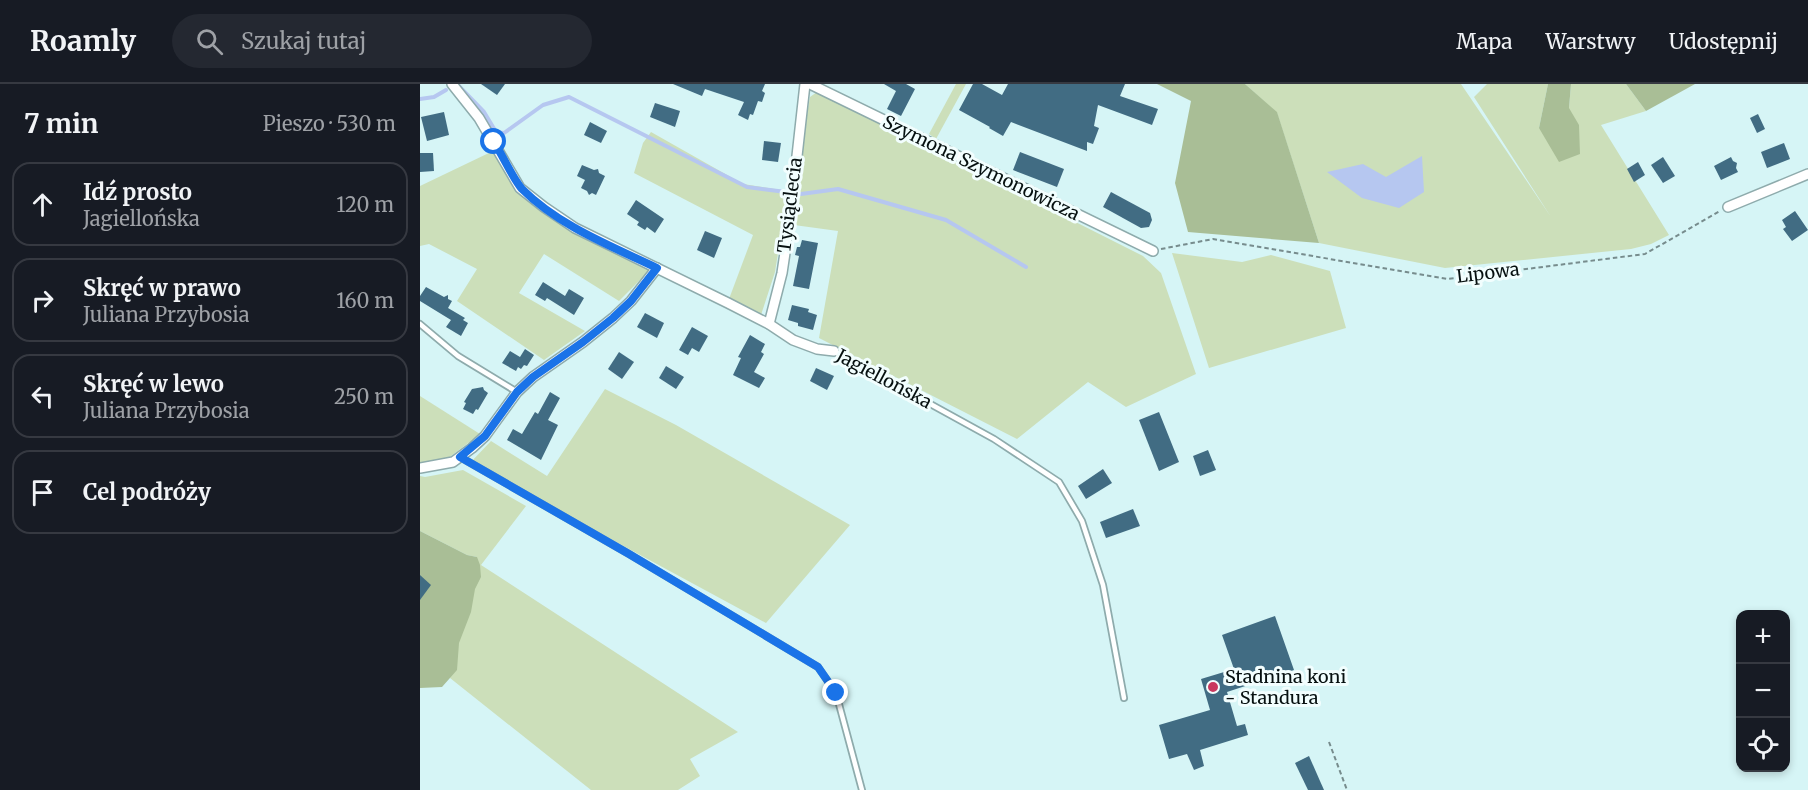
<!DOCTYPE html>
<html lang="pl">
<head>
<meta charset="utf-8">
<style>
	body { margin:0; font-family:Merriweather,serif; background:#242831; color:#f1f3f6 }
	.controls { position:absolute; right:18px; bottom:18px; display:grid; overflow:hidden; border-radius:12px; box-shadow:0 3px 9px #0003 }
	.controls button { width:54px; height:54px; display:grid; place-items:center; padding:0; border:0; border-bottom:2px solid #363941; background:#171b24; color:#f1f3f6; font:30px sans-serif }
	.stop { position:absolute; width:18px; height:18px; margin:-14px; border:4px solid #1a73e8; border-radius:50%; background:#fff }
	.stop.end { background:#1a73e8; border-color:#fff; box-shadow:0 2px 6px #0008 }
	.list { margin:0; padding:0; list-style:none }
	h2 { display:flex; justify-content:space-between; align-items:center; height:78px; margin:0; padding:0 24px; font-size:26px }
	h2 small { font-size:20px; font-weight:400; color:#9ea1a6 }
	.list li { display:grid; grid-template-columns:39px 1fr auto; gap:18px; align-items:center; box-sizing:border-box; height:84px; margin:0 12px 12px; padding:0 12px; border:2px solid #363941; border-radius:18px }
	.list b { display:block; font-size:22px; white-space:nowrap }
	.list p { margin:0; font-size:20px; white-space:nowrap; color:#9ea1a6 }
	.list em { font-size:20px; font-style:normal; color:#9ea1a6 }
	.icon { flex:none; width:33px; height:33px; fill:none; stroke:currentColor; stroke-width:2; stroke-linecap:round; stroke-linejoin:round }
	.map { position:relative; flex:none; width:1388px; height:706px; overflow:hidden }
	header { display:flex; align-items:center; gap:36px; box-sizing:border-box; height:84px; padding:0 30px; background:#171b24; border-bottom:2px solid #363941 }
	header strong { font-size:28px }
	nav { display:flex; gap:33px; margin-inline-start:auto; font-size:21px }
	.search { width:420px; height:54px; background:#242831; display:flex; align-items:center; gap:15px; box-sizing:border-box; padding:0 21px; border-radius:33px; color:#9ea1a6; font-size:22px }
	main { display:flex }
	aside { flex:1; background:#171b24 }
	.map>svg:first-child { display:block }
	.green { fill:#ccdfba }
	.forest { fill:#a9be96 }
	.water { fill:#b6c7f0 }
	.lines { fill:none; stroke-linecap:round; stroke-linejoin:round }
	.stream { stroke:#b6c7f0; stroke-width:4 }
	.building { fill:#416c83 }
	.service-casing { stroke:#8eabac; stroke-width:8 }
	.minor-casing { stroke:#8eabac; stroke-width:12 }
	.path { stroke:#778c8d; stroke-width:2; stroke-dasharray:4.5 3; stroke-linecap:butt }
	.service { stroke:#fff; stroke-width:4.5 }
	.minor { stroke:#fff; stroke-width:9 }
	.route { stroke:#1a73e8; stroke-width:8 }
	.poi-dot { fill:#c9395f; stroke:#f2fefe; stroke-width:2 }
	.labels { text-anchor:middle; stroke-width:6; stroke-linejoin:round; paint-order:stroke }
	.street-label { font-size:18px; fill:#061010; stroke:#f2fefe }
	.poi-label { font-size:18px; fill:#061010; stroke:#f2fefe; text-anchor:start }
</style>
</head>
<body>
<header>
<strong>Roamly</strong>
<div class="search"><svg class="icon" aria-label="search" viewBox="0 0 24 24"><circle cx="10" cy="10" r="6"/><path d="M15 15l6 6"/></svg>Szukaj tutaj</div>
<nav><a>Mapa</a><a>Warstwy</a><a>Udostępnij</a></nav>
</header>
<main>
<aside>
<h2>7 min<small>Pieszo · 530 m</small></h2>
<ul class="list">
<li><svg class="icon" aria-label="ahead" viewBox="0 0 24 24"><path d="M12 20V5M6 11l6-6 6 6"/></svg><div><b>Idź prosto</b><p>Jagiellońska</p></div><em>120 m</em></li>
<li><svg class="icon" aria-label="right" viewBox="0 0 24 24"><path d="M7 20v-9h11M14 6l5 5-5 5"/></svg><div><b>Skręć w prawo</b><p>Juliana Przybosia</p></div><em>160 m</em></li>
<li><svg class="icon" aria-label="left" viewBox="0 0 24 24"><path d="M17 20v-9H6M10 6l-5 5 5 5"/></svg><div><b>Skręć w lewo</b><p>Juliana Przybosia</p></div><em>250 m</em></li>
<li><svg class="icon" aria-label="arrive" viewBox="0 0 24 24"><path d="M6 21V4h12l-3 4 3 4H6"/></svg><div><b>Cel podróży</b></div></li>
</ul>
</aside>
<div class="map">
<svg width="1388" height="706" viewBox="0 0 1388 706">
	<rect width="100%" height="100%" fill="#d6f5f6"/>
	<g class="green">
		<polygon points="536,0 546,0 516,55 509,50"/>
		<polygon points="825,0 1041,0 1131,133 1054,13 1067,0 1128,0 1119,44 1149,24 1151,0 1206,0 1226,27 1181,41 1249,151 1231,160 1211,165 1025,184 899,159 857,29"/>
		<polygon points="397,8 723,172 741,189 776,290 706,323 668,298 597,355 399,254 418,147 374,141 380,71 390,13"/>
		<polygon points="231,48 323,100 368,107 355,188 341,231 309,215 333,151 214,89 223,59"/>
		<polygon points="73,67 99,108 152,148 231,185 199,217 124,170 99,209 165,247 124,276 37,217 57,185 9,160 0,162 0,102"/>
		<polygon points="752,169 822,178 851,171 910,187 926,244 789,284"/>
		<polygon points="185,305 256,341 430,441 346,539 50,379 71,357 127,392"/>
		<polygon points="0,312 60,350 27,375 0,379"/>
		<polygon points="43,386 106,422 61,481 318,648 270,675 280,692 258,706 171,706 30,594 57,473 47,471 0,447 0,392 5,393"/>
	</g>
	<g class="forest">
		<polygon points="737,0 825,0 857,28 899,159 768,148 755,99 771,17"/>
		<polygon points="1128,0 1151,0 1149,24 1159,41 1160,70 1139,78 1119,44"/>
		<polygon points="1206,0 1275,0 1226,27"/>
		<polygon points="0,447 47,471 57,473 60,481 61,493 55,505 51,528 39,559 37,586 22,603 0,604"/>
	</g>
	<polygon class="water" points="1002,72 1004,108 979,124 942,114 907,88 943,80 966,93"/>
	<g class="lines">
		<g class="stream">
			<polyline points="38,1 64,28 76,48 84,49 123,21 149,13 327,103 366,108"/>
			<polyline points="0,15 14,13 26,6"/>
			<polyline points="381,110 418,105 526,136 606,183"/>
		</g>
	</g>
	<g class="building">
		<polygon points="61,0 85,0 77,11"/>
		<polygon points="253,0 345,0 342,7 345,9 342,18 338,17 333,31 330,30 328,36 318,31 324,18 285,5 282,12"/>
		<polygon points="464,0 486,0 495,5 481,32 467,25 476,7"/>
		<polygon points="553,0 562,0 582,11 588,0 705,0 700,12 738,25 732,41 678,21 674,42 679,44 673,60 667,58 667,67 591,38 583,52 569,44 570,43 539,26"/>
		<polygon points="235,19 260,27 255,43 230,33"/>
		<polygon points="24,28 29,51 7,57 1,33"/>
		<polygon points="1338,30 1345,45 1337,49 1330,34"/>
		<polygon points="170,38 187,47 181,59 164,51"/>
		<polygon points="344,57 361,59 358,78 342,76"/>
		<polygon points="1364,59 1370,75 1347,84 1341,68"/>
		<polygon points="600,68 644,85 637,103 593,86"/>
		<polygon points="0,69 13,69 14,87 0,88"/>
		<polygon points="1243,73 1255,92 1243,99 1231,81"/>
		<polygon points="1311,73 1313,77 1317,79 1316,84 1318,88 1301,96 1294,82"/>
		<polygon points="1218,78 1225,91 1214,98 1207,85"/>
		<polygon points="162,81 174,86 178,85 179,89 185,92 176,111 172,109 169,111 167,107 161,104 165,96 157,92"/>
		<polygon points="691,108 730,129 732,136 729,143 721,144 683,123"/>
		<polygon points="216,116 244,135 235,149 227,143 225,146 217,141 219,138 207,130"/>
		<polygon points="1375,127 1388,146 1372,157 1363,145 1366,143 1362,136"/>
		<polygon points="285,147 302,154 294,174 277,166"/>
		<polygon points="382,156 398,159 389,205 373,202 379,172 375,171 377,163 380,163"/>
		<polygon points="123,198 145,212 149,205 164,214 154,231 127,214 125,217 115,211"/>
		<polygon points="6,203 24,213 28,211 28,215 32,217 28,224 45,234 43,236 48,239 41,252 26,243 31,236 0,217 0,212"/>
		<polygon points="372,221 389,225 388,228 397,231 393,246 378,242 378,239 368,236"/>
		<polygon points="225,229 244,239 237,254 217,243"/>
		<polygon points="272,243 288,252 279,268 272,264 268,271 259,266"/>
		<polygon points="330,251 345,260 341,268 344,270 334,288 345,294 339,304 313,291 321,274 318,273"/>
		<polygon points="105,265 114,271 107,282 104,281 101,285 98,283 96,287 82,279 90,267 100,273"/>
		<polygon points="199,268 214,278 202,295 188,285"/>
		<polygon points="246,282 264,293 256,305 239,294"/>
		<polygon points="396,284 414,292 407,306 390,297"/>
		<polygon points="63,303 64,306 68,309 58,326 56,325 53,330 43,325 46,319 44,318 52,305"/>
		<polygon points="130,308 140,314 128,336 138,341 121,376 87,356 93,345 102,350 115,328 118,330"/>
		<polygon points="739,328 759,378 739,387 719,336"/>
		<polygon points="788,366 796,386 780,392 773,372"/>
		<polygon points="683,385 692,399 666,415 658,402"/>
		<polygon points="713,425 720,442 686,454 680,438"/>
		<polygon points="0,491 11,501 0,516"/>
		<polygon points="855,532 874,586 807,608 817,642 825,640 828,651 780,666 784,682 774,686 767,670 749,675 739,641 790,626 781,595 814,585 802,551"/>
		<polygon points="889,672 904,706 888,706 875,679"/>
	</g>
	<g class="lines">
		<g class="service-casing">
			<g id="service">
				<polyline points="0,240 38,272 97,308"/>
				<polyline points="414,267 574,355 639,398 662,437 683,501 704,614"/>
				<polyline points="40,373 209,470 398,583 416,609 442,706"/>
			</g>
		</g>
		<g class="minor-casing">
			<g id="minor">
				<polyline points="32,0 59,34 100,104 124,123 155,144 308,219 349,240 373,256 397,265 414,267"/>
				<polyline points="390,0 733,167"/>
				<polyline points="1308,123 1388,90"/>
				<polyline points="349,240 362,189 370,135 385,0"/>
				<polyline points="0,384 33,378 52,364 65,352 97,308 113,293 163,258 193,234 211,217 237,184"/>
			</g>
		</g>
		<g class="path">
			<polyline points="741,165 793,155 1027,195 1225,170 1300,127"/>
			<polyline points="909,658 927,706"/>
		</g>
		<use href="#service" class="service"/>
		<use href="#minor" class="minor"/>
	</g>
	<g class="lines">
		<path class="route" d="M 74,58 C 82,70 93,95 102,105 C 139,142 191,162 237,184 L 211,217 L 193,234 L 163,258 L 113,293 L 97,308 L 65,352 L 40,373 L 209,470 L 398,583 L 416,609"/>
	</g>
	<circle class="poi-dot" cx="793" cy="603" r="6"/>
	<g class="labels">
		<g class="street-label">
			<text transform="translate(561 84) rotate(26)" y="6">Szymona Szymonowicza</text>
			<text transform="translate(370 121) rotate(-83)" y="6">Tysiąclecia</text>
			<text transform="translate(1068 189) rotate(-7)" y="6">Lipowa</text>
			<text transform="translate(464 295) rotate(28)" y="6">Jagiellońska</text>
		</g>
		<g class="poi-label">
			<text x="805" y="599">Stadnina koni<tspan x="805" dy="21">- Standura</tspan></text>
		</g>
	</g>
</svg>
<div class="controls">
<button>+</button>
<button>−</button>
<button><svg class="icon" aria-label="locate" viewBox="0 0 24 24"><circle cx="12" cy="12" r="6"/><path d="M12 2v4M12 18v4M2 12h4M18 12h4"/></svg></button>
</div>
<div class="stop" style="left:74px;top:58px"></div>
<div class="stop end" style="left:416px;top:609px"></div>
</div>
</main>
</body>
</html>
